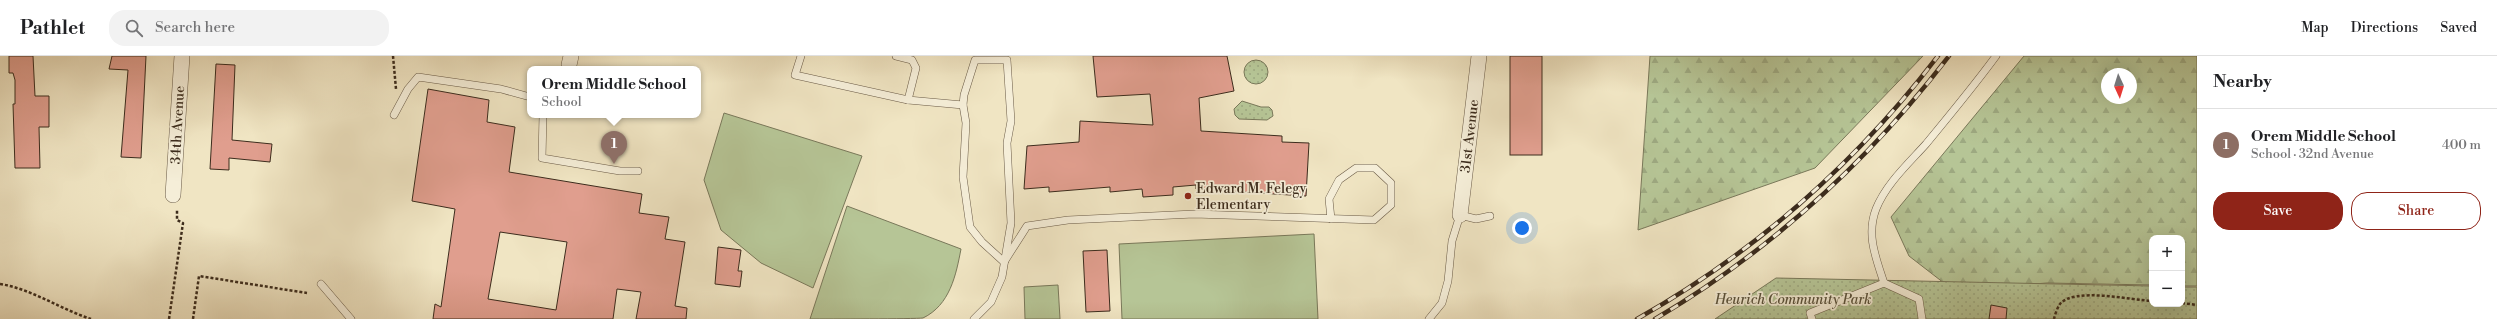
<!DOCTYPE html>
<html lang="en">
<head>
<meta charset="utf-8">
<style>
	body { margin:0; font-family:"Libre Bodoni",serif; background:#f2f2f2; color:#202124 }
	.controls { position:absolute; right:12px; bottom:12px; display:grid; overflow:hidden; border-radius:8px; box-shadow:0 4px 16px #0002 }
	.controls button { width:36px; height:36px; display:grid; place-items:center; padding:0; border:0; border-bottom:1px solid #e0e0e0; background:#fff; color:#202124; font:20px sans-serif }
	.compass { position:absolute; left:2101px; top:12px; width:36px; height:36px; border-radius:50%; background:#fff; box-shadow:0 4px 16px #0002; rotate:176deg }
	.you { position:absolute; left:1522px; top:172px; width:14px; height:14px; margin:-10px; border:3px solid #fff; border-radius:50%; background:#1a73e8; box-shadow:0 0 0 6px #1a73e833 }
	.badge { display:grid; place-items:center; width:26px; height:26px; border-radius:50%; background:#8f2418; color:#fff; font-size:13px; font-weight:700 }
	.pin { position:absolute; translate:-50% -33px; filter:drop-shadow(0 1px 2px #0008) }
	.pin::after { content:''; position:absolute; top:21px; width:14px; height:12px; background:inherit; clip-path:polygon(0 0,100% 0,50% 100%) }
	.popup { position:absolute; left:527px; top:10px; width:174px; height:52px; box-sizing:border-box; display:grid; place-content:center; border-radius:8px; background:#fff; filter:drop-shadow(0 1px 3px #0005); font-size:13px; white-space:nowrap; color:#757577 }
	.popup b { font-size:15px; color:#202124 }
	.popup::after { content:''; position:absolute; left:50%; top:100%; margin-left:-8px; border:8px solid transparent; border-top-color:#fff }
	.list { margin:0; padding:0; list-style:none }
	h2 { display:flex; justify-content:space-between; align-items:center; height:52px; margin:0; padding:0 16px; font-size:17px }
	h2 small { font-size:13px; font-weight:400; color:#757577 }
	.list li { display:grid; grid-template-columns:26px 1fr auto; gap:12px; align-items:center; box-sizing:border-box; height:72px; padding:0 16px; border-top:1px solid #e0e0e0 }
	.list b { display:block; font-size:15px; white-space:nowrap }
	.list p { margin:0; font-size:13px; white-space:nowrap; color:#757577 }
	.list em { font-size:13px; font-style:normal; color:#757577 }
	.actions { display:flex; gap:8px; padding:12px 16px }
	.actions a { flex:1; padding:9px 0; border:1px solid #8f2418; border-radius:16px; text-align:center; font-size:14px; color:#8f2418 }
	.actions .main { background:#8f2418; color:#fff }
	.icon { flex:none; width:22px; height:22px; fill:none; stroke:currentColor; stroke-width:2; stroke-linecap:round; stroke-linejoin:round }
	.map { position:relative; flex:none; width:2197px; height:263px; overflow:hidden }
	header { display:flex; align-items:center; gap:24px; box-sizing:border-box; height:56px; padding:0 20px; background:#fff; border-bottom:1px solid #e0e0e0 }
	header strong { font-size:19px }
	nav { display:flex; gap:22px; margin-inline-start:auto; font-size:14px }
	.search { width:280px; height:36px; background:#f2f2f2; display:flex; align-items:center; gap:10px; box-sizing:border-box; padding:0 14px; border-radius:16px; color:#757577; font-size:15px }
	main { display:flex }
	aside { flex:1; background:#fff }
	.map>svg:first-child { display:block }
	.forest { fill:url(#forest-firs); stroke:#79785a; fill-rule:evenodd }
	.park { fill:url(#park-dots); stroke:#79785a }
	.pitch { fill:#b6c596; stroke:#79785a }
	.building { fill:#e09e8e; stroke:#3c2c1d; fill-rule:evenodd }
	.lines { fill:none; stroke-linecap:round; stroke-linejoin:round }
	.lane-casing { stroke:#695a46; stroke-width:8 }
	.street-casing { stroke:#695a46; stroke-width:16 }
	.path { stroke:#3c2c1d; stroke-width:2.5; stroke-dasharray:3 2; stroke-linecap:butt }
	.lane { stroke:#f5eed8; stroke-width:7 }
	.street { stroke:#f5eed8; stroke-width:15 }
	.rail-casing { stroke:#3c2c1d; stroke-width:4.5 }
	.rail { stroke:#f5eed8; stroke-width:3; stroke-dasharray:9; stroke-linecap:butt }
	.poi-dot { fill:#8f2418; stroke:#f5eed8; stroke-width:1.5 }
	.labels { text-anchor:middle; stroke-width:3.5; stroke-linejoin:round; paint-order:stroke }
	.street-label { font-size:14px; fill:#3c2c1d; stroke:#f5eed8 }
	.poi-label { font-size:14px; fill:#3c2c1d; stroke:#f5eed8; text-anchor:start }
	.park-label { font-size:14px; font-style:italic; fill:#5a523b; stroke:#f5eed8 }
</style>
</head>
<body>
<header>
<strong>Pathlet</strong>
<div class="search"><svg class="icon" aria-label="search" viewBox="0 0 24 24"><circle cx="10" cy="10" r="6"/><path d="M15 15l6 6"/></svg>Search here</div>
<nav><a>Map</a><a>Directions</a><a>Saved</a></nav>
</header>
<main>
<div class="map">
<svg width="2197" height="263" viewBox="0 0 2197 263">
	<defs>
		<pattern id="forest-firs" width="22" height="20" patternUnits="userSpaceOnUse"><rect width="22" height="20" fill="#b6c596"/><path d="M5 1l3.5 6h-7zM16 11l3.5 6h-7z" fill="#9da981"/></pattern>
		<pattern id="park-dots" width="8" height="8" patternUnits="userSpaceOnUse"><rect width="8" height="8" fill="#b6c596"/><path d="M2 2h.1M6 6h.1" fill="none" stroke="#9da981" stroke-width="1.8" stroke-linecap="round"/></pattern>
	</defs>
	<rect width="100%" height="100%" fill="#f0e5c3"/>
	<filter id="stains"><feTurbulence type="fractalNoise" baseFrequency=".005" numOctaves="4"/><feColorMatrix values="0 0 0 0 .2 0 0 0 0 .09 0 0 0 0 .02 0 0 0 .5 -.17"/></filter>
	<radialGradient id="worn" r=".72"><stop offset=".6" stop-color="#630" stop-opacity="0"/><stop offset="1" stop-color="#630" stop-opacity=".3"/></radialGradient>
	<g class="forest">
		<polygon points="1650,0 1923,0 1815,112 1638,174"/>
		<path d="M 2024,0 L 2197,0 L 2197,230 L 2182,230 L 2182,182 L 2152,182 L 2152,229 L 2047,227 L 1953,234 L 1909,200 L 1891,161 ZM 2107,18 L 2131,18 L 2131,42 L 2107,42 Z"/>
	</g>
	<g class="park">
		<circle cx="1256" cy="16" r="12"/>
		<polygon points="1242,45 1261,51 1269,51 1272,54 1273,60 1267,64 1239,63 1235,59 1234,53"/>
		<polygon points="1776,222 2152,230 2152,248 2182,248 2182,231 2197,231 2197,263 1715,263"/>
	</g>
	<g class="pitch">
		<polygon points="724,57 862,100 813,232 761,207 721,174 704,124"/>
		<path d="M 847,150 L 961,193 C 956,219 950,249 923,262 C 914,263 827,263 810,263 Z"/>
		<polygon points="1314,178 1318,263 1122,263 1119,188"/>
		<polygon points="1058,229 1060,263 1025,263 1024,231"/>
	</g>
	<g class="building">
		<polygon points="9,0 33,0 35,40 49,40 49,71 39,71 40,112 15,112 13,48 15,48 15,24 13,17 9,17"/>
		<polygon points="112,0 146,0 141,102 121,101 128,14 109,13"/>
		<polygon points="1093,0 1227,0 1234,35 1199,42 1201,75 1282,80 1282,86 1309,87 1306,140 1196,133 1196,129 1173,131 1173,139 1143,141 1142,133 1110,136 1110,131 1049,136 1049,131 1024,133 1027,90 1079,86 1080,65 1153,69 1150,38 1097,41"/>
		<rect x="1510" y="0" width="32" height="99"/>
		<polygon points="216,8 235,9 232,84 272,88 270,106 229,102 229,114 210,113"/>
		<path d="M 428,33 L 489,44 L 487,66 L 515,71 L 509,116 L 642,138 L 639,157 L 669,161 L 665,183 L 685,186 L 675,250 L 687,252 L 686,263 L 636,263 L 641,236 L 617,233 L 613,263 L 433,263 L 435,248 L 441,251 L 455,153 L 412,145 ZM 500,176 L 567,186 L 556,254 L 488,243 Z"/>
		<polygon points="718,191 741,194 738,215 742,215 740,231 715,228"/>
		<polygon points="1107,194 1110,255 1086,256 1083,195"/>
		<polygon points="1991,249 2007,252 2006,263 1989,263"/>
	</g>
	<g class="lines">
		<g class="lane-casing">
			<g id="lane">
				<polyline points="801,0 795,19 908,44 963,49 964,39 975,4 1007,4 1011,65 1007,87 1011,167 1002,221 991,246 974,263"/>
				<polyline points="896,0 912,4 916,12 908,44"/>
				<polyline points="963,49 966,67 963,121 970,171 982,186 1004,206 1027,170 1068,164 1194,158 1374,164 1391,149 1391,127 1375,112 1356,112 1339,124 1329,143 1331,163"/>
				<polyline points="394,59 408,33 418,21 501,33 530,41"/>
				<polyline points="543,59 542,102 620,115 638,115"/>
				<path d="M 1884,227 C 1876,202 1866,179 1876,153 C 1886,128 1908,108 1926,88 C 1950,59 1974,30 1996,0"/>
				<polyline points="321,228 351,263"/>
				<polyline points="1429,263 1442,247 1448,225 1452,185 1460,159 1476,163 1490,160"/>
				<polyline points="1812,263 1810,257 1884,227 1919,243 1922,263"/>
			</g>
		</g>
		<g class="street-casing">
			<g id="street">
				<polyline points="569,9 571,0"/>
				<polyline points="173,139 182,0"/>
				<polyline points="1460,159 1479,0"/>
			</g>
		</g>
		<g class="path">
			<polyline points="393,0 396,33"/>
			<path d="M 0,228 C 32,233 60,253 91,263"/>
			<polyline points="2182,247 2197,249"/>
			<polyline points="169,263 183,167 177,164 177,153"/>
			<polyline points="193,263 199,220 307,237"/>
			<path d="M 2054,263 C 2055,259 2057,252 2060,248 C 2074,231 2131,244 2152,245"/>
		</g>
		<use href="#lane" class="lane"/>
		<use href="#street" class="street"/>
		<g class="rail-casing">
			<g id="rail">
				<path d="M 1637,263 C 1754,197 1856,107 1938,0"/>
				<path d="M 1655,263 C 1770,195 1868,106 1949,0"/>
			</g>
		</g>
		<use href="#rail" class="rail"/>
	</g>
	<circle class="poi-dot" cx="1188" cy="140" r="4"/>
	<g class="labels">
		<g class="street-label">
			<text transform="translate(177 69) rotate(-87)" y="5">34th Avenue</text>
			<text transform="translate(1469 80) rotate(-83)" y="5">31st Avenue</text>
		</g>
		<g class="poi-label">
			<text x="1196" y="137">Edward M. Felegy<tspan x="1196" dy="16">Elementary</tspan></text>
		</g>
		<g class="park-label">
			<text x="1793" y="248">Heurich Community Park</text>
		</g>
	</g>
	<rect width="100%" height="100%" filter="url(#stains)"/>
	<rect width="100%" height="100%" fill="url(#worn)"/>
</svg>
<div class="controls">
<button>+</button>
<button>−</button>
</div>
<svg class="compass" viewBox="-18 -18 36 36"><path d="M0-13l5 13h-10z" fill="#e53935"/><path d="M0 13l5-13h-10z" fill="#757577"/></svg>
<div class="you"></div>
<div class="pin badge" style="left:614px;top:108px;background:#8d6e63">1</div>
<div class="popup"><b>Orem Middle School</b>School</div>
</div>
<aside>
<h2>Nearby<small></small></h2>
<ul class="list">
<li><span class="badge" style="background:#8d6e63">1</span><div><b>Orem Middle School</b><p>School · 32nd Avenue</p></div><em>400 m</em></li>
</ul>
<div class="actions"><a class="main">Save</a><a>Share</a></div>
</aside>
</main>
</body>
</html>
